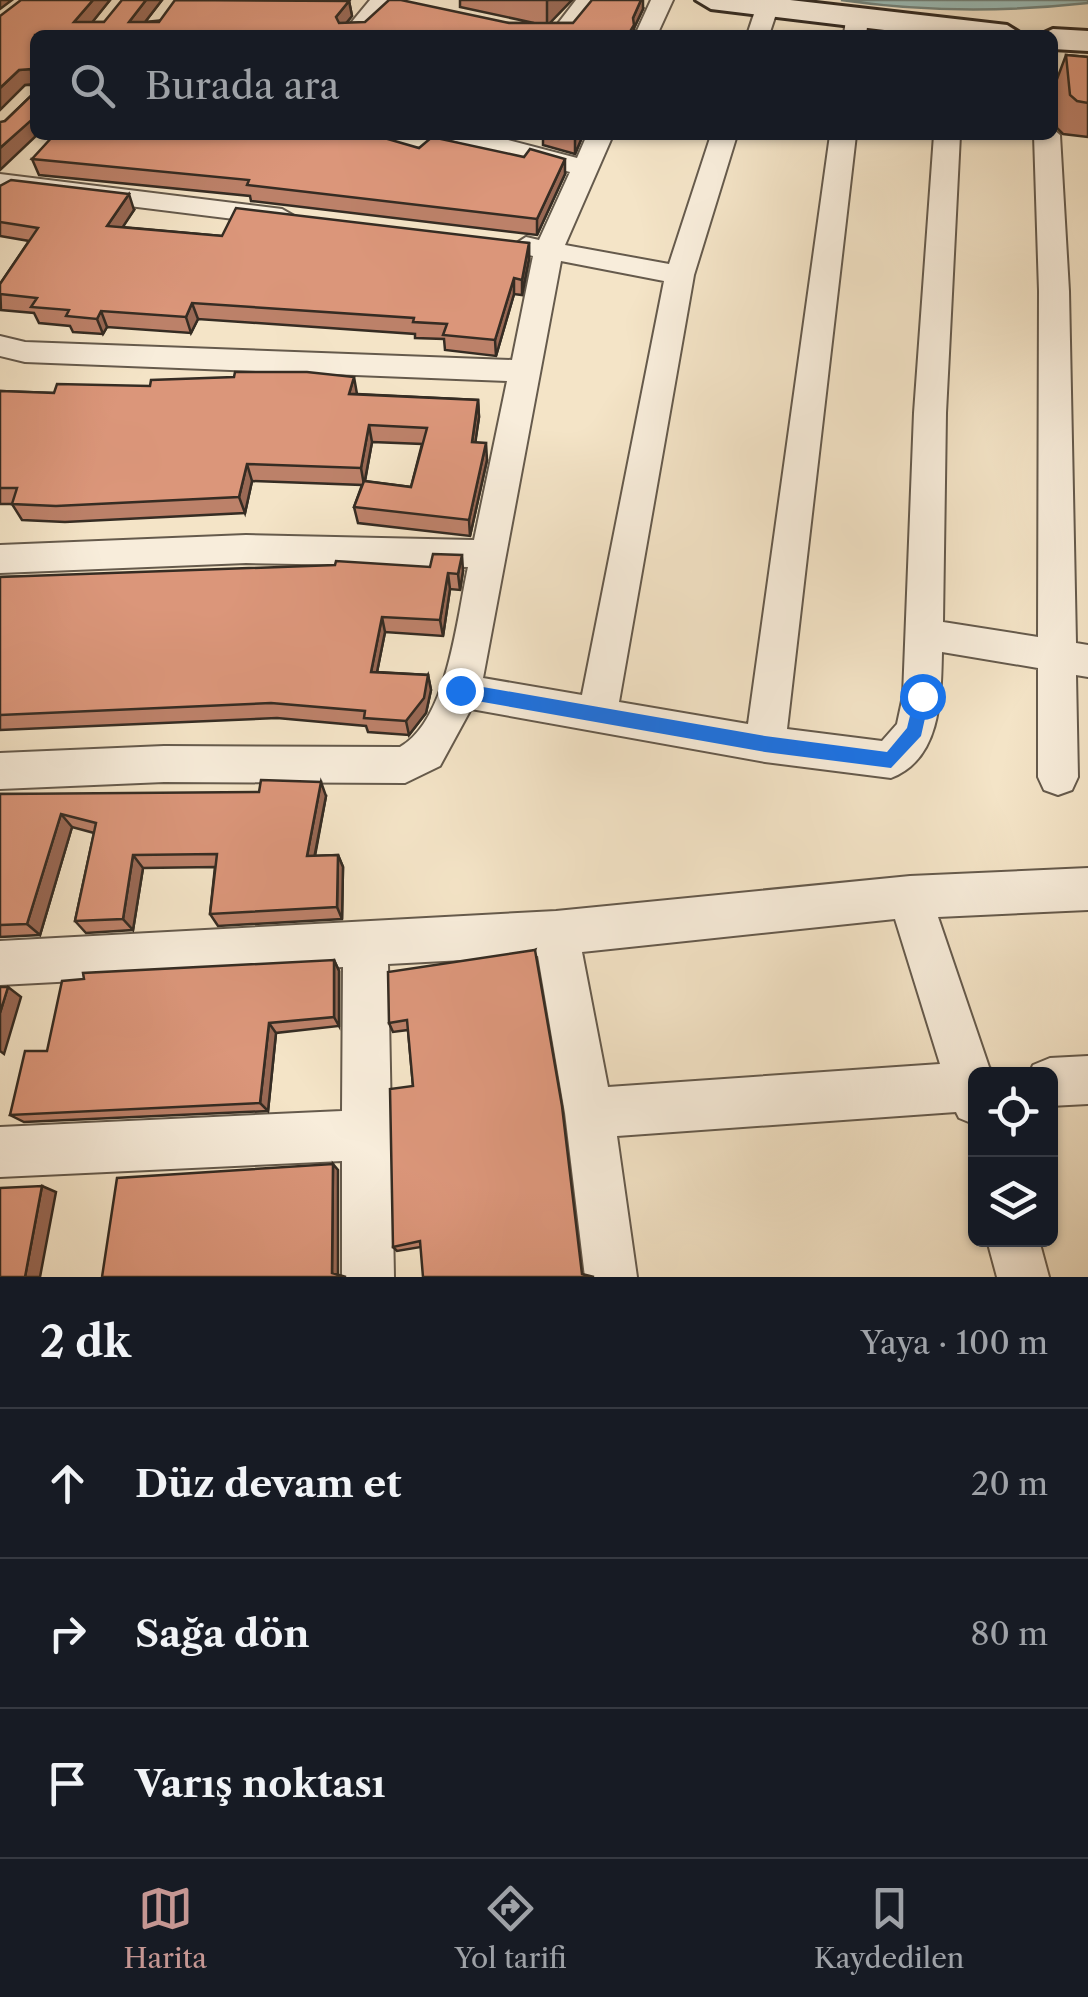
<!DOCTYPE html>
<html lang="tr">
<head>
<meta charset="utf-8">
<style>
	body { margin:0; font-family:"Libre Caslon Text",serif; background:#20242c; color:#f1f3f6 }
	.controls { position:absolute; right:30px; bottom:30px; display:grid; overflow:hidden; border-radius:15px; box-shadow:0 2px 8px #0004 }
	.controls button { width:90px; height:90px; display:grid; place-items:center; padding:0; border:0; border-bottom:2px solid #363941; background:#171b24; color:#f1f3f6; font:50px sans-serif }
	.stop { position:absolute; width:30px; height:30px; margin:-22px; border:8px solid #1a73e8; border-radius:50%; background:#fff }
	.stop.end { background:#1a73e8; border-color:#fff; box-shadow:0 2px 10px #0008 }
	.list { margin:0; padding:0; list-style:none }
	h2 { display:flex; justify-content:space-between; align-items:center; height:130px; margin:0; padding:0 40px; font-size:42px }
	h2 small { font-size:32px; font-weight:400; color:#9ea1a6 }
	.list li { display:grid; grid-template-columns:65px 1fr auto; gap:30px; align-items:center; box-sizing:border-box; height:150px; padding:0 40px; border-top:2px solid #363941 }
	.list b { display:block; font-size:38px; white-space:nowrap }
	.list em { font-size:32px; font-style:normal; color:#9ea1a6 }
	.icon { flex:none; width:55px; height:55px; fill:none; stroke:currentColor; stroke-width:2; stroke-linecap:round; stroke-linejoin:round }
	.map { position:relative; flex:none; width:1088px; height:1277px; overflow:hidden }
	.search { position:absolute; background:#171b24; box-shadow:0 2px 8px #0004; left:30px; right:30px; top:30px; height:110px; display:flex; align-items:center; gap:25px; box-sizing:border-box; padding:0 35px; border-radius:15px; color:#9ea1a6; font-size:38px }
	.sheet { height:580px; background:#171b24 }
	nav { display:flex; justify-content:space-around; align-items:center; box-sizing:border-box; height:140px; border-top:2px solid #363941; background:#171b24; font-size:28px; color:#9ea1a6 }
	nav a { display:grid; justify-items:center; gap:5px }
	nav .on { color:#c59692 }
	.map>svg:first-child { display:block }
	.water { fill:#9cbeb9; stroke:#73847d; stroke-width:2.5 }
	.lines { fill:none; stroke-linecap:round; stroke-linejoin:round }
	.street-casing { stroke:#655a4c; stroke-width:4 }
	.secondary-casing { stroke:#352c23; stroke-width:6 }
	.street { fill:#f8eddb; fill-rule:evenodd }
	.secondary { fill:#f8eddb; fill-rule:evenodd }
	.wall { fill:#bc8169; stroke:#352c23; stroke-width:2.5; fill-rule:evenodd }
	.shaded-wall { fill:#996955; stroke:#352c23; stroke-width:2.5 }
	.building { fill:#db967a; stroke:#352c23; stroke-width:2.5 }
	.route { fill:#1a73e8 }
</style>
</head>
<body>
<div class="map">
<svg width="1088" height="1277" viewBox="0 0 1088 1277">
	<rect width="100%" height="100%" fill="#f4e4c7"/>
	<filter id="stains"><feTurbulence type="fractalNoise" baseFrequency=".002" numOctaves="4"/><feColorMatrix values="0 0 0 0 .2 0 0 0 0 .09 0 0 0 0 .02 0 0 0 .5 -.17"/></filter>
	<radialGradient id="worn" r=".72"><stop offset=".6" stop-color="#630" stop-opacity="0"/><stop offset="1" stop-color="#630" stop-opacity=".3"/></radialGradient>
	<path class="water" d="M 841,0 L 1088,0 L 1088,3 C 1006,12 923,12 841,0 Z"/>
	<g class="lines">
		<g class="street-casing">
			<g id="street">
				<polygon points="370,0 393,0 364,35 341,35"/>
				<polygon points="576,0 599,0 573,35 542,35 556,26"/>
				<polygon points="651,0 673,0 657,35 635,35"/>
				<polygon points="767,1 778,8 769,35 747,35 756,8"/>
				<polygon points="857,12 868,19 866,35 844,35 846,19"/>
				<path d="M 1053,129 L 1060,135 L 1069,291 L 1076,643 L 1088,645 L 1088,677 L 1076,675 L 1078,777 L 1072,790 L 1058,795 L 1044,790 L 1038,777 L 1038,668 L 942,652 C 941,697 941,759 891,778 L 765,762 L 471,709 L 440,766 L 405,783 L 164,782 L 0,789 L 0,753 L 164,746 L 400,747 C 448,720 457,617 468,567 L 246,563 L 0,573 L 0,545 L 246,535 L 474,540 L 507,381 L 25,362 L 0,356 L 0,336 L 25,342 L 512,360 L 533,256 L 516,252 L 512,246 L 526,237 L 539,240 L 570,172 L 451,140 L 447,135 L 489,135 L 577,158 L 587,135 L 613,135 L 565,245 L 669,264 L 711,135 L 737,135 L 694,275 L 619,702 L 748,724 L 830,135 L 856,135 L 787,729 L 882,741 L 897,724 L 903,696 L 914,413 L 934,135 L 960,135 L 946,413 L 943,622 L 1038,637 L 1039,291 L 1034,135 L 1053,135 ZM 561,261 L 664,281 L 582,695 L 483,678 Z"/>
				<polygon points="0,174 282,209 296,217 282,225 0,190"/>
				<path d="M 1088,868 L 1088,910 L 938,917 L 989,1067 L 995,1074 L 976,1074 L 976,1125 L 959,1118 L 956,1112 L 617,1136 L 637,1277 L 585,1277 L 565,1113 L 538,956 L 388,964 L 394,1277 L 342,1277 L 342,1161 L 0,1177 L 0,1127 L 342,1111 L 343,967 L 0,985 L 0,941 L 556,911 L 910,876 ZM 895,919 L 940,1064 L 608,1087 L 582,952 Z"/>
				<polygon points="1088,1056 1088,1104 1050,1106 1050,1074 1029,1074 1033,1065 1050,1058"/>
				<polygon points="987,1240 1039,1240 1049,1277 997,1277"/>
			</g>
		</g>
		<g class="secondary-casing">
			<g id="secondary">
				<polygon points="696,0 790,0 1007,25 1023,35 926,35 711,9"/>
				<polygon points="1053,29 1088,31 1088,51 1053,49 1053,35 1040,35"/>
			</g>
		</g>
		<use href="#street" class="street"/>
		<use href="#secondary" class="secondary"/>
	</g>
	<g class="wall">
		<polygon points="21,0 110,0 92,22 104,22 162,0 145,22 349,1 352,16 346,23 534,23 460,7 460,0 572,0 549,23 573,23 643,9 634,28 634,35 35,35 35,135 5,121 32,95 31,85 25,85"/>
		<polygon points="1066,55 1088,57 1088,137 1063,134 1057,128 1054,87"/>
		<polygon points="543,135 583,135 575,154 543,145"/>
		<polygon points="419,148 565,174 537,235 251,201 250,196 39,175 32,159"/>
		<polygon points="0,186 134,210 122,227 222,236 529,243 529,259 522,295 514,294 496,356 445,350 444,339 415,338 415,334 198,319 191,333 107,327 103,334 73,332 70,326 39,323 34,313 1,310 0,284 29,241 0,236"/>
		<path d="M 0,391 L 54,393 L 357,394 L 478,400 L 479,417 L 475,442 L 487,460 L 470,536 L 358,523 L 354,507 L 362,485 L 252,481 L 245,513 L 65,522 L 22,520 L 12,504 L 0,504 ZM 372,442 L 422,444 L 411,487 L 365,481 Z"/>
		<polygon points="463,571 460,590 450,589 443,636 385,632 377,672 428,675 431,690 426,713 409,735 368,732 366,726 277,718 0,730 0,577"/>
		<polygon points="0,794 326,796 315,856 338,855 343,867 342,919 218,926 210,914 215,867 143,868 133,930 86,933 75,921 94,833 72,827 40,935 0,937"/>
		<polygon points="535,950 421,1247 397,1251 393,1247 413,1086 408,1030 393,1032 389,1023"/>
		<polygon points="334,960 339,971 339,1026 276,1033 268,1111 24,1122 10,1115 47,1051"/>
	</g>
	<g class="shaded-wall">
		<polygon points="0,0 12,0 0,9"/>
		<polygon points="93,0 110,0 82,35 74,22"/>
		<polygon points="146,0 162,0 135,35 129,22"/>
		<polygon points="548,0 572,0 547,26 547,1"/>
		<polygon points="641,0 643,0 643,9 634,28 634,35 628,35 633,18"/>
		<polygon points="349,1 352,16 338,33 336,17"/>
		<polygon points="31,69 35,84 25,85 0,110 0,88 19,70"/>
		<polygon points="33,117 35,121 35,135 37,135 0,170 0,148"/>
		<polygon points="576,135 583,135 575,154 575,138"/>
		<polygon points="565,159 565,174 537,235 537,219"/>
		<polygon points="129,194 134,210 113,242 107,226"/>
		<polygon points="529,243 529,259 522,295 522,280"/>
		<polygon points="514,278 514,294 496,356 495,340"/>
		<polygon points="192,303 198,319 191,333 186,317"/>
		<polygon points="101,311 107,327 103,334 97,319"/>
		<polygon points="354,377 357,394 349,394"/>
		<polygon points="478,400 479,417 473,459 472,442"/>
		<polygon points="369,425 372,442 364,485 361,468"/>
		<polygon points="486,443 487,460 470,536 469,520"/>
		<polygon points="247,464 252,481 245,513 239,497"/>
		<polygon points="462,555 463,571 460,590 458,574"/>
		<polygon points="448,573 450,589 443,636 440,620"/>
		<polygon points="382,617 385,632 374,687 371,672"/>
		<polygon points="428,675 431,690 426,713 409,735 406,721"/>
		<polygon points="321,782 326,796 312,869 307,856"/>
		<polygon points="61,814 72,827 40,935 27,924"/>
		<polygon points="133,855 143,868 133,930 123,919"/>
		<polygon points="338,855 343,867 342,919 337,907"/>
		<polygon points="334,960 339,971 339,1026 334,1017"/>
		<polygon points="8,987 21,997 4,1054 0,1051 0,1013"/>
		<polygon points="269,1023 276,1033 268,1111 260,1103"/>
		<polygon points="333,1164 338,1170 338,1277 332,1273"/>
		<polygon points="42,1186 56,1192 40,1277 25,1277"/>
	</g>
	<g class="building">
		<polygon points="21,0 93,0 74,22 104,22 122,0 146,0 129,22 159,22 175,0 349,1 336,17 339,23 365,22 389,0 401,0 509,23 573,23 592,0 641,0 633,18 634,25 628,35 35,35 35,117 0,148 0,122 5,121 32,95 31,69 19,70 0,88 0,16"/>
		<polygon points="1066,55 1088,57 1088,103 1077,101 1070,95"/>
		<polygon points="54,135 374,135 419,148 432,137 524,157 530,149 565,159 537,219 247,185 249,180 32,159"/>
		<polygon points="11,180 129,194 107,226 222,236 236,208 529,243 522,280 514,278 495,340 443,335 447,324 413,322 414,318 192,303 186,317 101,311 97,319 66,316 69,310 31,307 37,298 0,294 0,284 38,228 0,222 0,186"/>
		<polygon points="235,372 307,372 354,377 349,394 478,400 472,442 486,443 469,520 354,507 364,481 411,487 427,428 369,425 361,468 247,464 239,497 56,506 12,504 17,488 0,488 0,391 54,393 57,384 150,386 151,380 234,377"/>
		<polygon points="433,554 462,555 458,574 448,573 440,620 382,617 371,672 428,675 424,698 406,721 364,718 365,711 271,703 0,715 0,577 335,565 336,561 430,567"/>
		<polygon points="261,780 321,782 307,856 338,855 337,907 210,914 217,854 133,855 123,919 75,921 96,823 61,814 27,924 0,925 0,794 259,792"/>
		<polygon points="535,950 562,1106 582,1274 594,1277 423,1277 420,1241 393,1247 390,1089 413,1086 407,1020 389,1023 388,972"/>
		<polygon points="334,960 334,1017 269,1023 260,1103 10,1115 25,1051 47,1051 62,981 84,979 83,973"/>
		<polygon points="0,987 8,987 0,1013"/>
		<polygon points="333,1164 332,1273 346,1277 102,1277 117,1178"/>
		<polygon points="42,1186 25,1277 0,1277 0,1188"/>
	</g>
	<polygon class="route" points="460,683 765,736 887,752 907,728 916,691 922,689 930,696 921,736 891,768 765,752 460,698 452,690"/>
	<rect width="100%" height="100%" filter="url(#stains)"/>
	<rect width="100%" height="100%" fill="url(#worn)"/>
</svg>
<div class="controls">
<button><svg class="icon" aria-label="locate" viewBox="0 0 24 24"><circle cx="12" cy="12" r="6"/><path d="M12 2v4M12 18v4M2 12h4M18 12h4"/></svg></button>
<button><svg class="icon" aria-label="layers" viewBox="0 0 24 24"><path d="M12 4l9 5-9 5-9-5zM3 14l9 5 9-5"/></svg></button>
</div>
<div class="stop" style="left:922px;top:696px"></div>
<div class="stop end" style="left:460px;top:690px"></div>
<div class="search"><svg class="icon" aria-label="search" viewBox="0 0 24 24"><circle cx="10" cy="10" r="6"/><path d="M15 15l6 6"/></svg>Burada ara</div>
</div>
<section class="sheet">
<h2>2 dk<small>Yaya · 100 m</small></h2>
<ul class="list">
<li><svg class="icon" aria-label="ahead" viewBox="0 0 24 24"><path d="M12 20V5M6 11l6-6 6 6"/></svg><div><b>Düz devam et</b></div><em>20 m</em></li>
<li><svg class="icon" aria-label="right" viewBox="0 0 24 24"><path d="M7 20v-9h11M14 6l5 5-5 5"/></svg><div><b>Sağa dön</b></div><em>80 m</em></li>
<li><svg class="icon" aria-label="arrive" viewBox="0 0 24 24"><path d="M6 21V4h12l-3 4 3 4H6"/></svg><div><b>Varış noktası</b></div></li>
</ul>
</section>
<nav>
<a class="on"><svg class="icon" aria-label="map" viewBox="0 0 24 24"><path d="M3 6l6-2 6 2 6-2v14l-6 2-6-2-6 2zM9 4v14M15 6v14"/></svg>Harita</a>
<a><svg class="icon" aria-label="directions" viewBox="0 0 24 24"><path d="M12 3l9 9-9 9-9-9zM9 14v-3h6M13 9l2 2-2 2"/></svg>Yol tarifi</a>
<a><svg class="icon" aria-label="saved" viewBox="0 0 24 24"><path d="M7 4h10v16l-5-4-5 4z"/></svg>Kaydedilen</a>
</nav>
</body>
</html>
